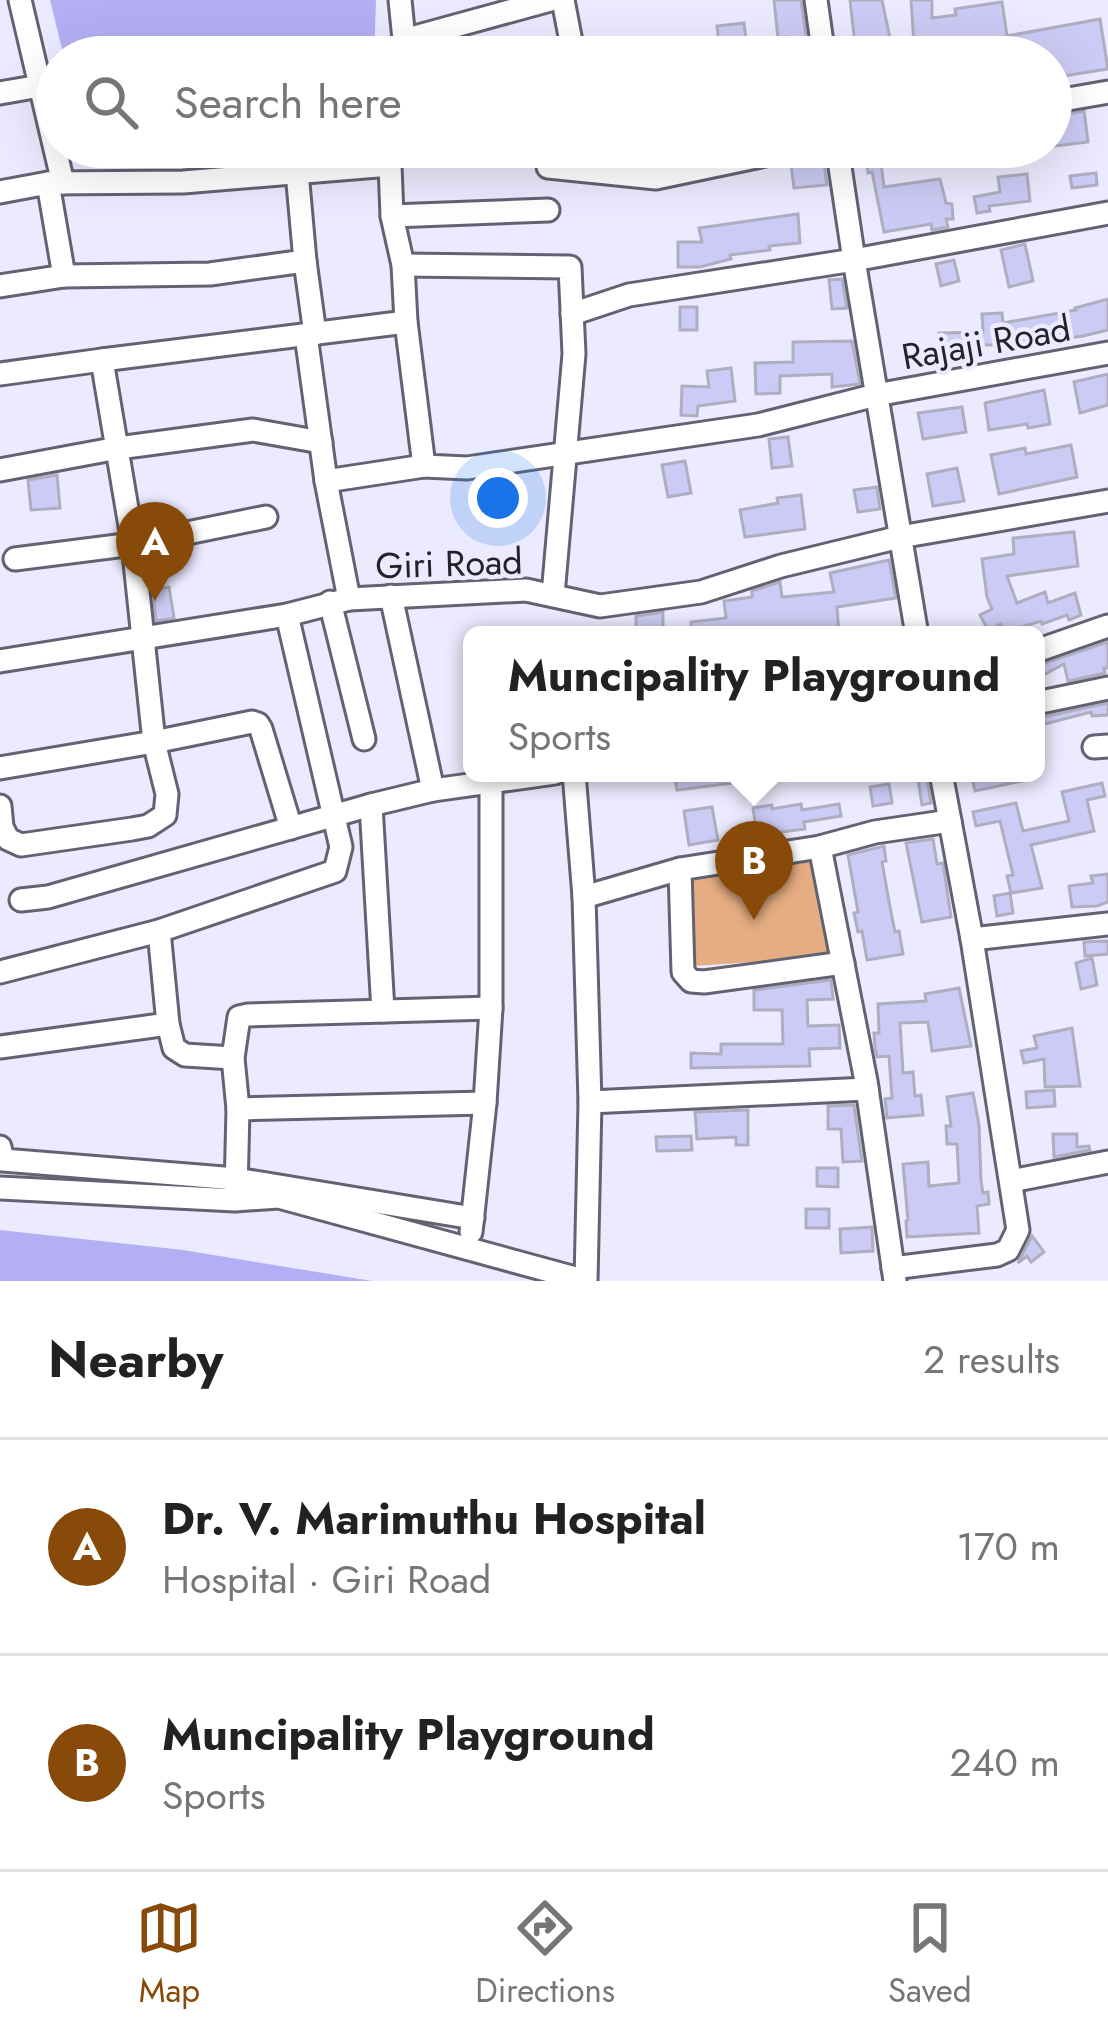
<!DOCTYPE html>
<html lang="en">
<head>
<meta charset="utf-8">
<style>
	body { margin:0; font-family:Jost,sans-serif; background:#f6f6f6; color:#222 }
	.you { position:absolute; left:498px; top:498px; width:42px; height:42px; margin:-30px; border:9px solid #fff; border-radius:50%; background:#1a73e8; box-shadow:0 0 0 18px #1a73e833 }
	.badge { display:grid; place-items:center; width:78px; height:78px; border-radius:50%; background:#874a09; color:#fff; font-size:39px; font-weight:700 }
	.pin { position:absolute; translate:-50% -99px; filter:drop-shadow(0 3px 6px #0008) }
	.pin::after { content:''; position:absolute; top:63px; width:42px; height:36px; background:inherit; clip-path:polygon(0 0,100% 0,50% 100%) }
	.popup { position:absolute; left:463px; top:626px; width:582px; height:156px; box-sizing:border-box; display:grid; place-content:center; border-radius:18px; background:#fff; filter:drop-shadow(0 3px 9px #0005); font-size:39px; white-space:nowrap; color:#767676 }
	.popup b { font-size:45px; color:#222 }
	.popup::after { content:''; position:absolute; left:50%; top:100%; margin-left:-24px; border:24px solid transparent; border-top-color:#fff }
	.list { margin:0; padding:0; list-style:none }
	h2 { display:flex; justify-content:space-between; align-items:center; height:156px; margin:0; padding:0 48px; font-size:51px }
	h2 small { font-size:39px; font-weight:400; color:#767676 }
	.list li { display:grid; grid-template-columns:78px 1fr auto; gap:36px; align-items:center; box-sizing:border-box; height:216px; padding:0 48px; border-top:3px solid #e0e0e0 }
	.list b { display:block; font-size:45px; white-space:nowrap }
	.list p { margin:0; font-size:39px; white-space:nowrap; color:#767676 }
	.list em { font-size:39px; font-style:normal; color:#767676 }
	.icon { flex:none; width:66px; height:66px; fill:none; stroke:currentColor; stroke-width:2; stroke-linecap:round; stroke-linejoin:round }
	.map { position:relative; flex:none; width:1108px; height:1281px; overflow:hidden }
	.search { position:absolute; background:#fff; box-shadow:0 12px 48px #0002; left:36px; right:36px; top:36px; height:132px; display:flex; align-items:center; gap:30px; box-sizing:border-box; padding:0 42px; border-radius:66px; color:#767676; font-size:45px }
	.sheet { height:588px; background:#fff }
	nav { display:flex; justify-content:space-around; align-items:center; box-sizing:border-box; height:168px; border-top:3px solid #e0e0e0; background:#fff; font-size:33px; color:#767676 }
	nav a { display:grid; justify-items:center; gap:6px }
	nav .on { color:#874a09 }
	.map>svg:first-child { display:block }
	.green { fill:#e5ad81 }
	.water { fill:#b4aef4 }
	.building { fill:#cdcaf5; stroke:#afaec1; stroke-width:3 }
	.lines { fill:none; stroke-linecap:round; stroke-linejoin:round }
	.minor-casing { stroke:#636273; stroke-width:27 }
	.minor { stroke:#fff; stroke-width:21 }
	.labels { text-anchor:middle; stroke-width:9; stroke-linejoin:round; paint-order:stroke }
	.street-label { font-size:36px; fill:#222229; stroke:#ebeafe }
</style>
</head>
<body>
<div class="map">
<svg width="1108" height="1281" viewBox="0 0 1108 1281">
	<rect width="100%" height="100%" fill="#ebeafe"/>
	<polygon class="green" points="813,861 829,957 693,966 680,882"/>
	<g class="water">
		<polygon points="50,0 376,0 374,57 64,57"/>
		<polygon points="0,1230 183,1250 372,1281 0,1281"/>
	</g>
	<g class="building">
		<polygon points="774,0 801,0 809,57 788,57 785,37 778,38"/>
		<polygon points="850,0 882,0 892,48 856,53"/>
		<polygon points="911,0 932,0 932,18 956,15 955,9 1002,2 1007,36 1100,19 1108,69 1051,78 1051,57 934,57 932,42 914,44"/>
		<polygon points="744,23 746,40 719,43 717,26"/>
		<polygon points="1084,111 1088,142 1054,146 1051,117"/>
		<polygon points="864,147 879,147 884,187 940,179 946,203 952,204 953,219 946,219 948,227 932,230 931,224 884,232 872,172 868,173"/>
		<polygon points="815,156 823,156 827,185 794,188 791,165 808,161"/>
		<polygon points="1096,173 1097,185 1072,188 1070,176"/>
		<polygon points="1027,174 1030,201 989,206 990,211 977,213 974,197 1000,192 998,177"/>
		<polygon points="798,214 800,243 769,246 770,250 730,255 731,259 700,267 678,267 678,242 702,242 699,228"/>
		<polygon points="1025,244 1033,281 1009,287 1001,250"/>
		<polygon points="954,260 959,281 941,286 936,264"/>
		<polygon points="842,279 847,308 832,309 829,280"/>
		<polygon points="1108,299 1108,330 1083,336 1052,340 1052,337 1015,345 974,345 974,362 940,363 939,333 983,332 982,314 1002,313 1003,323 1076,310 1075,308"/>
		<rect x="680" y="307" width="17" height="23"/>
		<polygon points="852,341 860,384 832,387 832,374 780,376 780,393 756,394 755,363 793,362 793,342"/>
		<polygon points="731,368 735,401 698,406 697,416 681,415 682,386 709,387 707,371"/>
		<polygon points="1108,374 1108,405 1080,413 1074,382"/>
		<polygon points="1044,390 1050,424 1028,428 1027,424 989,430 985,403"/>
		<polygon points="962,407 966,432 923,439 918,413"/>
		<polygon points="788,437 792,466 772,468 769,439"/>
		<polygon points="1071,445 1077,477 999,494 991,455 1025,448 1026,454"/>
		<polygon points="685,461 691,493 668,497 662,465"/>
		<polygon points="957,468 964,501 933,506 927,474"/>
		<polygon points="57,475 60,508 31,510 28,480"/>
		<polygon points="877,487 880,509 858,512 854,490"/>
		<polygon points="801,495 805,529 745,537 740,510 778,503 777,498"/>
		<polygon points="1074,532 1078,566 1007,576 1017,603 1045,592 1048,603 1075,593 1081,615 1069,620 1067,615 1042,624 1041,621 1018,628 1021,635 1006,635 1001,624 988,630 980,615 992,609 987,597 982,559 1014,554 1013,538"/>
		<polygon points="889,560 896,598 837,607 839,635 803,635 803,630 771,635 735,635 734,629 710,632 710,635 692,635 691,622 726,618 724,601 752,597 752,591 780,582 782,597 834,592 830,573"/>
		<polygon points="169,587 174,618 156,621 153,590"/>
		<polygon points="663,612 663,635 636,635 636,616"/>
		<polygon points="1108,642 1108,668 1104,668 1105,673 1068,681 1064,664 1036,679 1036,666"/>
		<polygon points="1108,703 1108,715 1092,716 1091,712 1045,724 1043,717"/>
		<polygon points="674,773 748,773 749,781 677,790"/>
		<polygon points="917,773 926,773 931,803 922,805"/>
		<polygon points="995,773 1035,773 1035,778 975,791 972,778"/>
		<polygon points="1102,783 1105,796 1087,800 1094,831 1031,845 1042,888 1011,893 1007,876 1013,875 1000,821 976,826 973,812 1016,803 1023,831 1069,821 1062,792"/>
		<polygon points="889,784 892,803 873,806 870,787"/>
		<polygon points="801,804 802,810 839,804 841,816 804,822 805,829 757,835 753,808 772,805 772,809"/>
		<polygon points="712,807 718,840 689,845 684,811"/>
		<polygon points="933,839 937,864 943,863 951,917 922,922 906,843"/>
		<polygon points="884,846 886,861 882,862 890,907 895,932 899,931 903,954 867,960 862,931 858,932 854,913 858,912 848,855"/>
		<polygon points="1108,874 1108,902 1097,906 1072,907 1069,886 1093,883 1091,876"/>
		<polygon points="1010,893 1013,913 997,916 994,896"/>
		<polygon points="1108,941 1108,954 1085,956 1084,942"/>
		<polygon points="1092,958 1097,985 1081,989 1076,963"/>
		<polygon points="831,980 833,999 807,1000 808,1026 839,1025 840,1048 809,1049 810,1066 691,1068 691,1053 721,1054 721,1044 783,1044 782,1010 754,1010 754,990"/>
		<polygon points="959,988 971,1046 932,1051 928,1022 900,1023 903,1073 913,1072 915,1096 921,1095 923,1115 887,1118 885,1099 892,1098 889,1056 877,1057 875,1048 874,1033 879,1033 878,1004 926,1001 925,994"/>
		<polygon points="1072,1028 1080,1086 1045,1087 1044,1059 1024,1063 1021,1051 1037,1048 1034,1036"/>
		<polygon points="1054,1090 1055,1106 1027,1108 1026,1092"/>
		<polygon points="973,1093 979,1125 981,1181 983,1193 988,1192 989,1204 977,1206 979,1233 907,1237 906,1221 908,1220 903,1164 928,1162 929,1186 959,1183 957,1144 947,1144 946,1126 951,1126 947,1097"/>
		<polygon points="854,1105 862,1161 843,1162 841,1129 828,1129 828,1106"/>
		<polygon points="748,1110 748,1145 736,1145 736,1137 697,1139 695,1112"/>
		<polygon points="1053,1134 1077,1134 1077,1147 1089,1146 1090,1150 1054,1157"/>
		<polygon points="691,1136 692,1150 657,1151 656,1137"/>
		<polygon points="817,1168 838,1168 838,1187 817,1186"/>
		<rect x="806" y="1209" width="23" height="19"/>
		<polygon points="872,1227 873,1251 841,1253 840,1229"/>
		<polygon points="1032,1236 1044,1252 1031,1262 1027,1256 1018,1263"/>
	</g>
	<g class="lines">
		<g class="minor-casing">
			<g id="minor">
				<polyline points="20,0 63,183"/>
				<polyline points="400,0 404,40 550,0"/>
				<polyline points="563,0 574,57"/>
				<polyline points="816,0 824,57"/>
				<polyline points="0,93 40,86"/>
				<polyline points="1051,102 1108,92"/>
				<polyline points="393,147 390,165 392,216 403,265 406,322 424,466 467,468 758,425 876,395 1108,353"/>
				<polyline points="837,147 854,260 917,635"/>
				<polyline points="548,167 656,178 804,147"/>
				<polyline points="48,183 64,276"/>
				<polyline points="0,192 48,183 183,182 390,165"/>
				<polyline points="392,216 548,210"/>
				<polyline points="305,261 315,334"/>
				<polyline points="403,265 570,267 574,354 553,595"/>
				<polyline points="0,286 64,276 210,274 305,261 297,172"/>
				<polyline points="572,314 629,295 854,260 1108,213"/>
				<polyline points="306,335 326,481"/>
				<polyline points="0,374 102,360"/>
				<polyline points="0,470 118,448 253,430 321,442"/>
				<polyline points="15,559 133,544 266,517"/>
				<polyline points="391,596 433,790"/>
				<polyline points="349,599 326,481 424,466"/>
				<polyline points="330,602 364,739"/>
				<polyline points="1036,651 1108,626"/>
				<polyline points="0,661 287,615 349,599 526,590 600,606 701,592 781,566 900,537 1108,501"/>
				<polyline points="1036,703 1108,688"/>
				<polyline points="1094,747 1108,746"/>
				<polyline points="0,768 154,742 252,722 258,724 261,729 291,828"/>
				<polyline points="574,773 584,897 590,1102 867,1089"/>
				<polyline points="371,805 383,1011"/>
				<polyline points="0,806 2,827 8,839 21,845 132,829 148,826 165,815 167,794 154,742 133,544 102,360 406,322"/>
				<polyline points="680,869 683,972 691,981 704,982 843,963"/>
				<polyline points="584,897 680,869 820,847"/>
				<polyline points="21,900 48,897 371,805 433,790 555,773"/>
				<polyline points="159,931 168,1024 174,1048 185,1055 233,1058"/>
				<polyline points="972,939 1108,924"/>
				<polyline points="0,972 159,931 335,871 341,847 287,615"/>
				<polyline points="0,1047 168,1024"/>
				<polyline points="485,1103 238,1109 233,1058 239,1017 248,1015 491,1008"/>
				<polyline points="0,1147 3,1160 236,1179 473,1218"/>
				<polyline points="1011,1181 1108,1162"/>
				<polyline points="0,1188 235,1200 279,1197 586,1281 590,1102"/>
				<polyline points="236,1192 238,1109"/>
				<polyline points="471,1232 485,1103 491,1008 491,783"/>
				<polyline points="893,1268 997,1255 1008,1250 1018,1230 972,939 941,773"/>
				<polyline points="895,1281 866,1081 820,847 875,832 950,821"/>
			</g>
		</g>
		<use href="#minor" class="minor"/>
	</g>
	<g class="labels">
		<g class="street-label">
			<text transform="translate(986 342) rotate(-10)" y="13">Rajaji Road</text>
			<text transform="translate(449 563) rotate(-2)" y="13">Giri Road</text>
		</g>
	</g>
</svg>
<div class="you"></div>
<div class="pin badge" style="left:155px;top:601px">A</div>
<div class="pin badge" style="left:754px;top:920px">B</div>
<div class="popup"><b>Muncipality Playground</b>Sports</div>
<div class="search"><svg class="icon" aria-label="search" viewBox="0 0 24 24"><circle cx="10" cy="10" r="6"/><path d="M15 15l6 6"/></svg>Search here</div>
</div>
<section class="sheet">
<h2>Nearby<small>2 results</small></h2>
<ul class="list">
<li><span class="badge">A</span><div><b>Dr. V. Marimuthu Hospital</b><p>Hospital · Giri Road</p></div><em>170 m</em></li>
<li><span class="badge">B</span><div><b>Muncipality Playground</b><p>Sports</p></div><em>240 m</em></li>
</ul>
</section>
<nav>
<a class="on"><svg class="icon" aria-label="map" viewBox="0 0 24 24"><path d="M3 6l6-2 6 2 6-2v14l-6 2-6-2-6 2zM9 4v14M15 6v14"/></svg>Map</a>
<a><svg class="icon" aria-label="directions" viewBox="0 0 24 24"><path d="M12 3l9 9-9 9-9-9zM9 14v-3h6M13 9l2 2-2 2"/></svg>Directions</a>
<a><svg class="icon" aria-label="saved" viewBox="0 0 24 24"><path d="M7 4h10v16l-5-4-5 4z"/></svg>Saved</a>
</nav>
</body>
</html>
